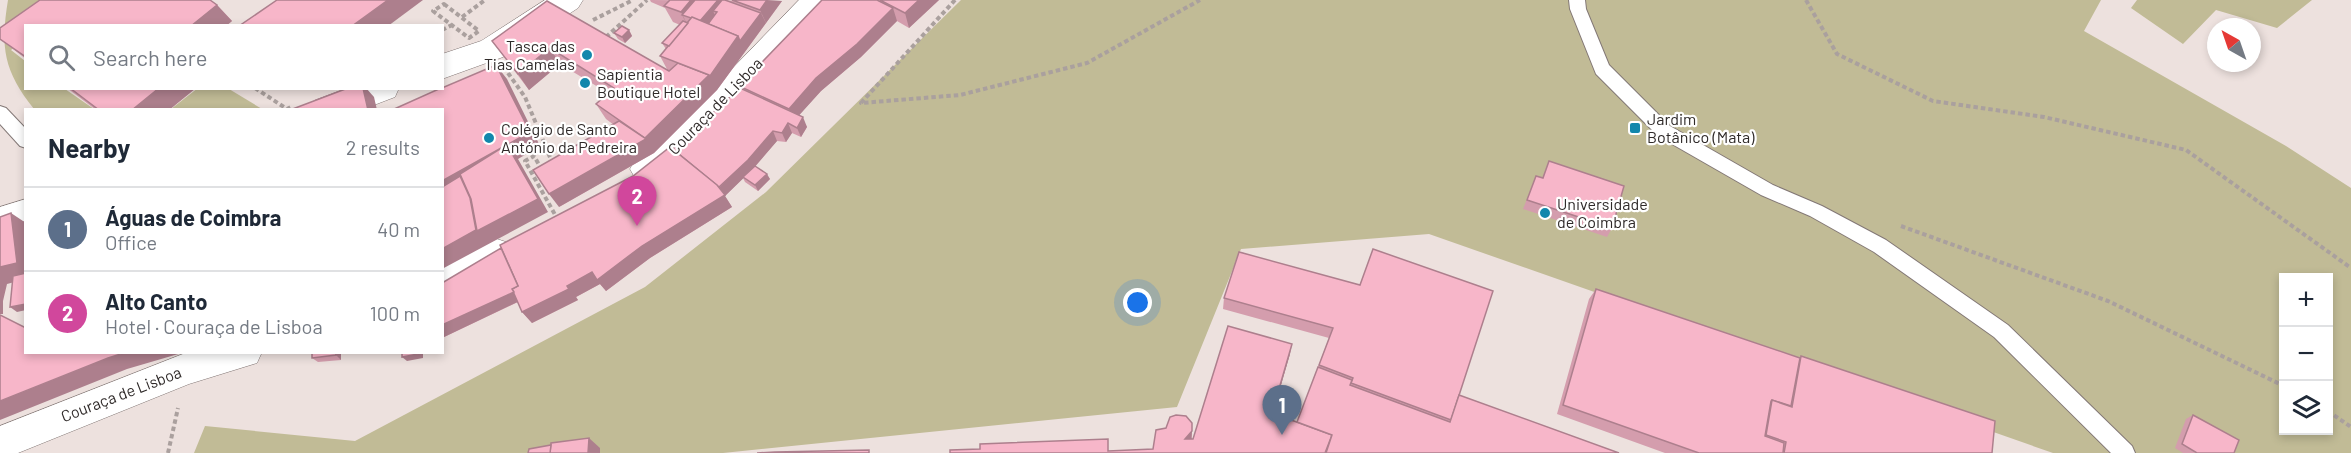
<!DOCTYPE html>
<html lang="en">
<head>
<meta charset="utf-8">
<style>
	body { margin:0; font-family:Barlow,sans-serif; background:#f6f6f7; color:#1f2937 }
	.controls { position:absolute; right:18px; bottom:18px; display:grid; overflow:hidden; border-radius:0px; box-shadow:0 3px 9px #0003 }
	.controls button { width:54px; height:54px; display:grid; place-items:center; padding:0; border:0; border-bottom:2px solid #e0e1e3; background:#fff; color:#1f2937; font:30px sans-serif }
	.compass { position:absolute; left:2207px; top:18px; width:54px; height:54px; border-radius:50%; background:#fff; box-shadow:0 3px 9px #0003; rotate:320deg }
	.you { position:absolute; left:1138px; top:303px; width:21px; height:21px; margin:-15px; border:4px solid #fff; border-radius:50%; background:#1a73e8; box-shadow:0 0 0 9px #1a73e833 }
	.badge { display:grid; place-items:center; width:39px; height:39px; border-radius:50%; background:#d93025; color:#fff; font-size:20px; font-weight:700 }
	.pin { position:absolute; translate:-50% -50px; filter:drop-shadow(0 2px 3px #0008) }
	.pin::after { content:''; position:absolute; top:32px; width:21px; height:18px; background:inherit; clip-path:polygon(0 0,100% 0,50% 100%) }
	.list { margin:0; padding:0; list-style:none }
	h2 { display:flex; justify-content:space-between; align-items:center; height:78px; margin:0; padding:0 24px; font-size:26px }
	h2 small { font-size:20px; font-weight:400; color:#747a83 }
	.list li { display:grid; grid-template-columns:39px 1fr auto; gap:18px; align-items:center; box-sizing:border-box; height:84px; padding:0 24px; border-top:2px solid #e0e1e3 }
	.list b { display:block; font-size:22px; white-space:nowrap }
	.list p { margin:0; font-size:20px; white-space:nowrap; color:#747a83 }
	.list em { font-size:20px; font-style:normal; color:#747a83 }
	.icon { flex:none; width:33px; height:33px; fill:none; stroke:currentColor; stroke-width:2; stroke-linecap:round; stroke-linejoin:round }
	.map { position:relative; flex:none; width:2351px; height:453px; overflow:hidden }
	.search { position:absolute; background:#fff; box-shadow:0 3px 9px #0003; left:24px; top:24px; width:420px; height:66px; display:flex; align-items:center; gap:15px; box-sizing:border-box; padding:0 21px; border-radius:0px; color:#747a83; font-size:22px }
	.panel { position:absolute; background:#fff; box-shadow:0 3px 9px #0003; left:24px; top:108px; width:420px; height:246px; border-radius:0px }
	.map>svg:first-child { display:block }
	.green { fill:#c1bb96; fill-rule:evenodd }
	.lines { fill:none; stroke-linecap:round; stroke-linejoin:round }
	.service-casing { stroke:#837876; stroke-width:2 }
	.minor-casing { stroke:#837876; stroke-width:1 }
	.path { stroke:#aaa09e; stroke-width:4; stroke-dasharray:4.5 3; stroke-linecap:butt }
	.service { fill:#fff; fill-rule:evenodd }
	.minor { fill:#fff; fill-rule:evenodd }
	.wall { fill:#d49dad }
	.shaded-wall { fill:#ad7f8d }
	.building { fill:#f7b6c9; stroke:#ad7f8d; stroke-width:1.5 }
	.poi-dot { fill:#1287ac; stroke:#fff; stroke-width:2 }
	.labels { text-anchor:middle; stroke-width:4.5; stroke-linejoin:round; paint-order:stroke }
	.poi-label { font-size:16px; fill:#2f2a29; stroke:#fff; text-anchor:start }
	.street-label { font-size:16px; fill:#2f2a29; stroke:#fff }
</style>
</head>
<body>
<div class="map">
<svg width="2351" height="453" viewBox="0 0 2351 453">
	<rect width="100%" height="100%" fill="#ede1de"/>
	<g class="green">
		<path d="M 8,0 L 79,0 L 26,26 L 25,39 L 11,50 L 25,61 L 26,88 L 65,89 L 94,109 L 34,109 C 4,71 0,48 8,0 Z"/>
		<path d="M 961,0 L 2101,0 L 2084,31 L 2286,146 L 2351,188 L 2351,453 L 2053,453 L 1429,234 L 1241,249 L 1177,407 L 723,453 L 194,453 L 205,426 L 355,441 L 645,287 L 766,192 ZM 2284,278 L 2328,278 L 2328,430 L 2284,430 Z"/>
		<polygon points="2137,0 2312,0 2277,28 2216,10 2183,44 2131,8"/>
		<polygon points="198,88 229,89 262,109 171,109"/>
	</g>
	<g class="lines">
		<g class="service-casing">
			<g id="service">
				<polygon points="1569,0 1585,0 1586,9 1609,65 1670,126 1773,185 1822,206 1886,240 2008,325 2132,446 2135,453 2111,453 1994,337 1874,252 1810,216 1761,195 1658,136 1596,74 1570,9"/>
				<polygon points="0,106 6,108 26,129 26,148 20,146 0,124"/>
			</g>
		</g>
		<g class="minor-casing">
			<g id="minor">
				<polygon points="545,0 583,0 578,8 503,57 442,79 442,54 481,41"/>
				<polygon points="799,0 832,0 827,8 677,166 646,182 635,178 630,169 635,160 655,148"/>
				<polygon points="348,88 399,88 395,97 361,110 310,110 314,101"/>
				<polygon points="26,199 26,227 0,235 0,207"/>
				<polygon points="497,239 509,243 514,253 509,263 442,298 442,266"/>
				<polygon points="188,352 262,352 257,363 189,384 18,453 0,453 0,426"/>
			</g>
		</g>
		<g class="path">
			<polyline points="955,0 861,103 960,95 1087,63 1200,0"/>
			<polyline points="1806,0 1837,54 1933,101 2044,117 2186,150 2351,268"/>
			<polygon points="444,4 479,31 469,38 433,11"/>
			<polyline points="462,17 485,0"/>
			<polyline points="593,20 633,0"/>
			<polyline points="442,30 452,25"/>
			<polyline points="606,37 647,0"/>
			<polyline points="508,73 525,97 552,162"/>
			<polyline points="255,88 287,109 293,106"/>
			<polyline points="542,170 534,156 525,161 558,220"/>
			<polyline points="1901,226 2108,301 2284,386"/>
			<polyline points="2328,411 2351,427"/>
			<polyline points="168,453 178,408"/>
		</g>
		<use href="#service" class="service"/>
		<use href="#minor" class="minor"/>
	</g>
	<g class="wall">
		<polygon points="40,0 210,0 217,5 232,21 226,26 26,26 26,59 0,39 0,28"/>
		<polygon points="650,0 782,1 717,90 654,153 559,207 614,125 606,119 596,104 608,93 560,64 529,90 492,41 547,1 668,71 660,56 666,49 662,43 680,25 673,22 665,8 651,2"/>
		<polygon points="822,0 939,0 909,28 897,21 861,57 821,91 799,115 807,127 801,137 792,133 786,142 777,141 755,166 770,179 758,191 745,182 743,178 725,196 732,207 650,258 606,291 600,284 576,297 578,300 532,323 522,312 518,302 442,338 442,283 633,176 673,149 740,88 739,86"/>
		<polygon points="629,30 632,36 625,43 618,39 614,33"/>
		<polygon points="67,88 196,88 169,110 96,110"/>
		<polygon points="1549,161 1612,228 1607,237 1523,209 1536,176 1542,178"/>
		<polygon points="1239,252 1459,395 1619,453 1109,451 1153,449 1192,423 1192,439 1193,439 1290,354 1273,413 1297,422 1329,338 1223,309 1224,298"/>
		<polygon points="1596,289 1800,358 1801,356 1992,453 1665,453 1557,414 1589,299"/>
		<polygon points="312,352 341,352 341,360 318,362 312,358"/>
		<polygon points="2193,415 2234,453 2183,453 2175,448 2186,419"/>
	</g>
	<g class="shaded-wall">
		<polygon points="388,0 423,0 388,26 352,26"/>
		<polygon points="673,0 712,0 682,15 689,28 681,12"/>
		<polygon points="718,0 723,0 717,12 713,11 718,21 711,28 699,21"/>
		<polygon points="767,0 782,1 766,23 760,10"/>
		<polygon points="919,0 939,0 909,28 905,13"/>
		<polygon points="217,5 232,21 226,26 190,25"/>
		<polygon points="893,8 897,21 861,57 821,91 794,121 789,109 816,78"/>
		<polygon points="761,13 766,23 717,90 654,153 559,207 549,194 645,138 738,36"/>
		<polygon points="629,30 632,36 625,43 622,37"/>
		<polygon points="550,48 560,64 529,90 518,74"/>
		<polygon points="496,65 507,79 540,146 518,159 548,212 442,269 442,181 507,145"/>
		<polygon points="159,88 196,88 169,110 132,110"/>
		<polygon points="363,88 366,88 374,97 377,110 368,110"/>
		<polygon points="803,117 807,127 801,137 797,128"/>
		<polygon points="788,123 792,133 786,142 782,133"/>
		<polygon points="773,131 777,141 753,169 725,196 732,207 650,258 606,291 600,284 576,297 578,300 532,323 522,312 719,188"/>
		<polygon points="767,174 770,179 758,191 755,185"/>
		<polygon points="11,213 26,223 26,279 7,284 3,301 3,314 0,314 0,235"/>
		<polygon points="520,289 528,297 442,338 442,325"/>
		<polygon points="26,304 26,310 17,312 10,307"/>
		<polygon points="1292,344 1290,354 1270,422 1272,413"/>
		<polygon points="127,352 185,352 127,369 0,420 0,401 108,358"/>
		<polygon points="335,352 341,352 341,360 336,355"/>
		<polygon points="418,352 423,352 423,358 407,361 402,357"/>
		<polygon points="1192,431 1191,441 1185,439"/>
		<polygon points="589,438 600,448 600,453 588,453"/>
	</g>
	<g class="building">
		<polygon points="40,0 210,0 217,5 191,26 26,26 26,57 0,39 0,28"/>
		<polygon points="277,0 388,0 352,26 239,26"/>
		<polygon points="670,0 691,0 681,12 664,6"/>
		<polygon points="695,0 718,0 700,21 682,15"/>
		<polygon points="722,0 725,0 761,13 740,41 738,36 708,24 717,12 713,11"/>
		<polygon points="732,0 767,0 760,10"/>
		<polygon points="822,0 877,0 893,8 857,44 816,78 789,109 739,86"/>
		<polygon points="880,0 919,0 905,13"/>
		<polygon points="547,1 669,71 678,63 709,75 645,138 596,104 614,88 550,48 518,74 492,41"/>
		<polygon points="692,17 738,36 710,76 709,75 660,56"/>
		<polygon points="683,21 688,23 669,46 662,43"/>
		<polygon points="622,26 629,30 622,37 614,33"/>
		<polygon points="496,65 530,132 507,145 538,199 477,231 471,199 460,174 503,147 442,181 442,110 392,110 441,88 442,88"/>
		<polygon points="70,88 159,88 132,110 99,110"/>
		<polygon points="348,88 363,88 368,110 290,110"/>
		<polygon points="740,88 803,117 797,128 788,123 782,133 773,131 748,160 719,187 673,149"/>
		<polygon points="619,121 646,139 549,194 533,170"/>
		<polygon points="670,147 717,185 725,195 642,246 597,280 592,272 567,286 569,289 522,312 512,289 518,286 500,245 633,176"/>
		<polygon points="1549,161 1624,186 1612,228 1527,200 1536,176 1543,178"/>
		<polygon points="755,166 767,174 755,185 743,177"/>
		<polygon points="460,176 470,198 476,230 442,249 442,187"/>
		<polygon points="11,213 17,263 0,267 0,217"/>
		<polygon points="26,221 26,235 24,222"/>
		<polygon points="501,248 518,286 512,289 514,292 442,325 442,283"/>
		<polygon points="1373,249 1493,291 1451,420 1351,383 1353,378 1319,365 1333,328 1224,298 1239,252 1360,285"/>
		<polygon points="26,273 26,304 10,307 13,276"/>
		<polygon points="1596,289 1800,358 1791,406 1772,400 1771,401 1765,436 1784,443 1783,453 1699,453 1563,405"/>
		<polygon points="0,315 26,328 26,352 127,352 108,358 0,401"/>
		<polygon points="1228,326 1292,344 1272,413 1332,435 1325,453 950,453 950,450 980,449 980,444 1108,439 1108,451 1153,449 1156,430 1166,428 1170,417 1176,415 1186,416 1192,423 1192,431 1185,439 1193,439"/>
		<polygon points="312,352 335,352 336,355 312,358"/>
		<polygon points="402,352 418,352 418,354 402,357"/>
		<polygon points="1801,356 1995,421 1992,453 1784,453 1786,442 1766,435 1772,400 1792,407"/>
		<polygon points="1318,367 1352,380 1350,385 1450,422 1459,395 1619,453 1326,453 1332,435 1297,422"/>
		<polygon points="2193,415 2239,440 2234,453 2197,453 2182,444"/>
		<polygon points="589,438 588,453 550,453 551,443"/>
		<polygon points="551,445 550,453 528,453 529,449"/>
		<polygon points="869,450 869,453 757,453 775,452"/>
	</g>
	<g class="poi-dot">
		<circle cx="587" cy="55" r="6"/>
		<circle cx="585" cy="83" r="6"/>
		<rect x="1629" y="122" width="12" height="12" rx="3"/>
		<circle cx="489" cy="138" r="6"/>
		<circle cx="1545" cy="213" r="6"/>
	</g>
	<g class="labels">
		<g class="poi-label">
			<text x="575" y="52" text-anchor="end">Tasca das<tspan x="575" dy="18">Tias Camelas</tspan></text>
			<text x="597" y="80">Sapientia<tspan x="597" dy="18">Boutique Hotel</tspan></text>
			<text x="1647" y="125">Jardim<tspan x="1647" dy="18">Botânico (Mata)</tspan></text>
			<text x="501" y="135">Colégio de Santo<tspan x="501" dy="18">António da Pedreira</tspan></text>
			<text x="1557" y="210">Universidade<tspan x="1557" dy="18">de Coimbra</tspan></text>
		</g>
		<g class="street-label">
			<text transform="translate(715 106) rotate(-46)" y="6">Couraça de Lisboa</text>
			<text transform="translate(121 394) rotate(-21)" y="6">Couraça de Lisboa</text>
		</g>
	</g>
</svg>
<div class="controls">
<button>+</button>
<button>−</button>
<button><svg class="icon" aria-label="layers" viewBox="0 0 24 24"><path d="M12 4l9 5-9 5-9-5zM3 14l9 5 9-5"/></svg></button>
</div>
<svg class="compass" viewBox="-18 -18 36 36"><path d="M0-13l5 13h-10z" fill="#e53935"/><path d="M0 13l5-13h-10z" fill="#747a83"/></svg>
<div class="you"></div>
<div class="pin badge" style="left:1282px;top:435px;background:#5c6f8a">1</div>
<div class="pin badge" style="left:637px;top:226px;background:#d1479c">2</div>
<div class="search"><svg class="icon" aria-label="search" viewBox="0 0 24 24"><circle cx="10" cy="10" r="6"/><path d="M15 15l6 6"/></svg>Search here</div>
<section class="panel">
<h2>Nearby<small>2 results</small></h2>
<ul class="list">
<li><span class="badge" style="background:#5c6f8a">1</span><div><b>Águas de Coimbra</b><p>Office</p></div><em>40 m</em></li>
<li><span class="badge" style="background:#d1479c">2</span><div><b>Alto Canto</b><p>Hotel · Couraça de Lisboa</p></div><em>100 m</em></li>
</ul>
</section>
</div>
</body>
</html>
